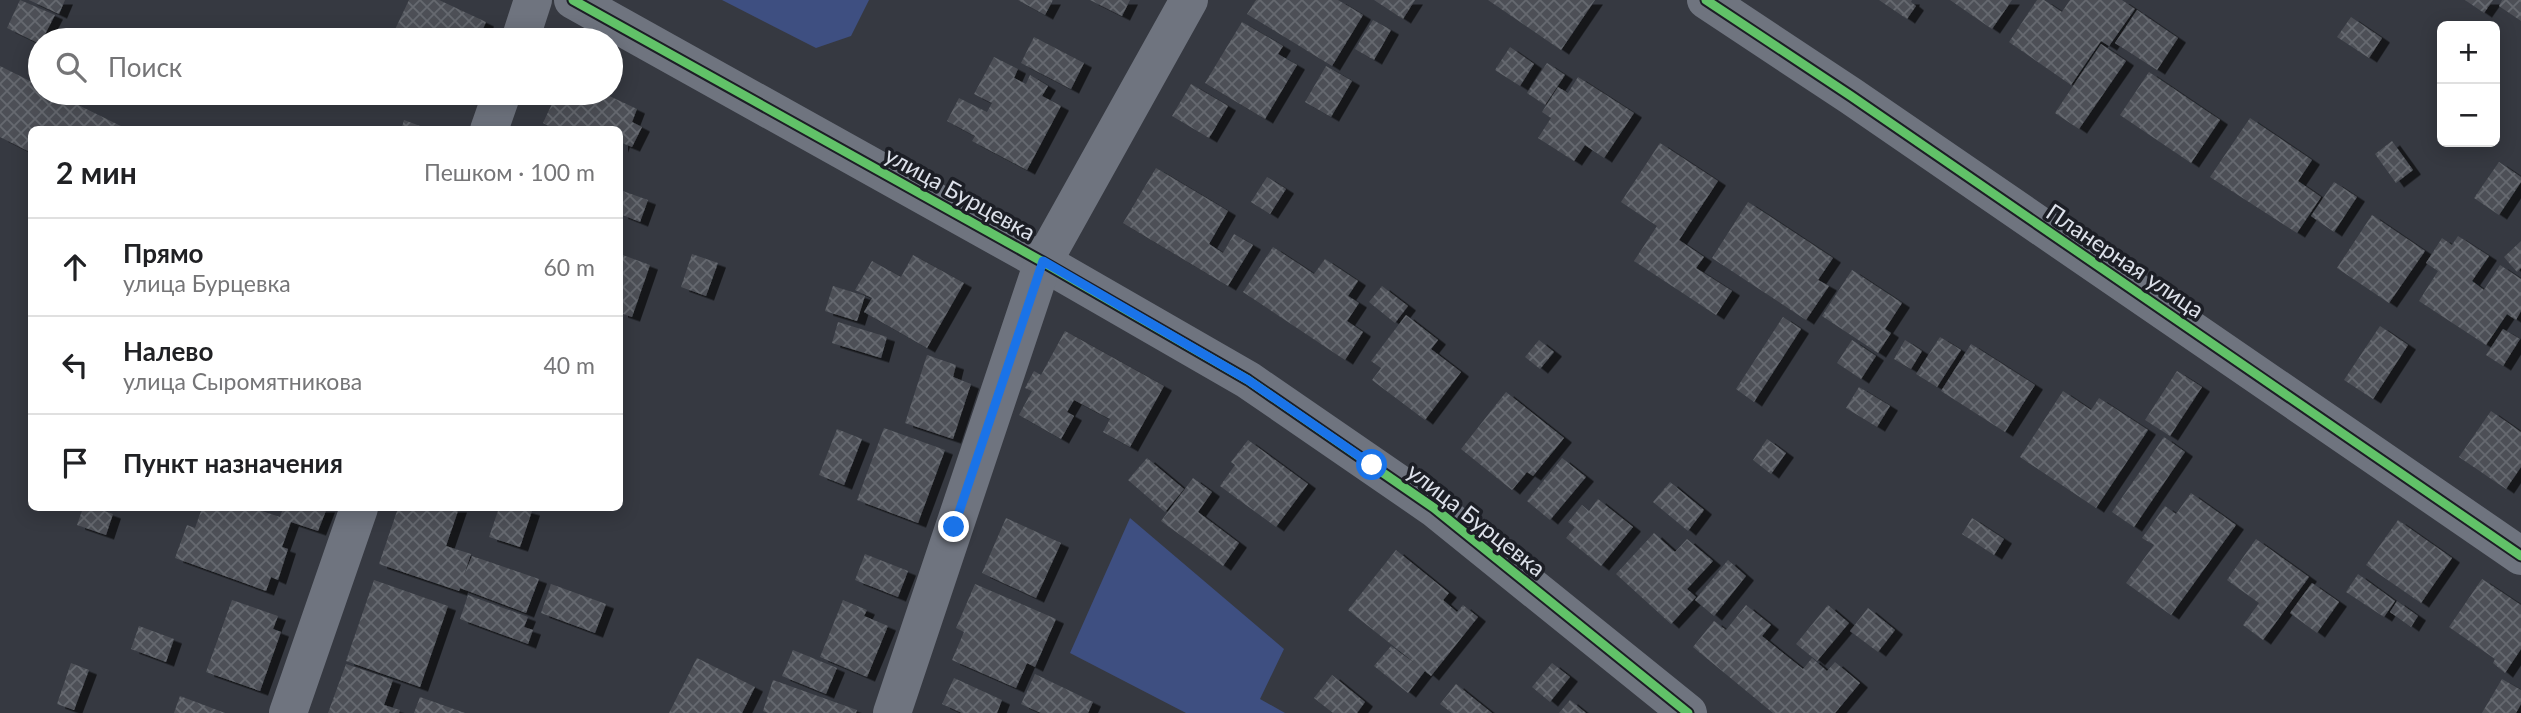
<!DOCTYPE html>
<html lang="ru">
<head>
<meta charset="utf-8">
<style>
	body { margin:0; font-family:Lato,sans-serif; background:#f2f2f2; color:#202124 }
	.controls { position:absolute; right:21px; top:21px; display:grid; overflow:hidden; border-radius:10px; box-shadow:0 4px 18px #0003 }
	.controls button { width:63px; height:63px; display:grid; place-items:center; padding:0; border:0; border-bottom:2px solid #e0e0e0; background:#fff; color:#202124; font:35px sans-serif }
	.stop { position:absolute; width:21px; height:21px; margin:-16px; border:5px solid #1a73e8; border-radius:50%; background:#fff }
	.stop.end { background:#1a73e8; border-color:#fff; box-shadow:0 2px 7px #0008 }
	.list { margin:0; padding:0; list-style:none }
	h2 { display:flex; justify-content:space-between; align-items:center; height:91px; margin:0; padding:0 28px; font-size:30px }
	h2 small { font-size:23px; font-weight:400; color:#757577 }
	.list li { display:grid; grid-template-columns:46px 1fr auto; gap:21px; align-items:center; box-sizing:border-box; height:98px; padding:0 28px; border-top:2px solid #e0e0e0 }
	.list b { display:block; font-size:26px; white-space:nowrap }
	.list p { margin:0; font-size:23px; white-space:nowrap; color:#757577 }
	.list em { font-size:23px; font-style:normal; color:#757577 }
	.icon { flex:none; width:38px; height:38px; fill:none; stroke:currentColor; stroke-width:2; stroke-linecap:round; stroke-linejoin:round }
	.map { position:relative; flex:none; width:2521px; height:713px; overflow:hidden }
	.search { position:absolute; background:#fff; box-shadow:0 4px 18px #0003; left:28px; top:28px; width:595px; height:77px; display:flex; align-items:center; gap:18px; box-sizing:border-box; padding:0 24px; border-radius:38px; color:#757577; font-size:26px }
	.panel { position:absolute; background:#fff; box-shadow:0 4px 18px #0003; left:28px; top:126px; width:595px; height:385px; border-radius:10px }
	.map>svg:first-child { display:block }
	.green { fill:#3e4f81 }
	.building { fill:url(#building-cross-hatch); filter:url(#shadow) }
	.lines { fill:none; stroke-linecap:round; stroke-linejoin:round }
	.minor { stroke:#6f747f; stroke-width:38 }
	.cycleway-casing { stroke:#1c1e25; stroke-width:13 }
	.cycleway { stroke:#61c268; stroke-width:9 }
	.route { stroke:#1a73e8; stroke-width:9 }
	.labels { text-anchor:middle; stroke-width:7; stroke-linejoin:round; paint-order:stroke }
	.street-label { font-size:23px; fill:#dde1ea; stroke:#1c1e25 }
</style>
</head>
<body>
<div class="map">
<svg width="2521" height="713" viewBox="0 0 2521 713">
	<defs>
		<pattern id="building-cross-hatch" width="8" height="8" patternUnits="userSpaceOnUse" patternTransform="scale(1.75)"><rect width="8" height="8" fill="#4d5057"/><path d="M0 0l8 8M0 8l8-8" fill="none" stroke="#66696f"/></pattern>
		<filter id="shadow"><feDropShadow dx="8" dy="4.5" stdDeviation="0" flood-color="#0009"/></filter>
	</defs>
	<rect width="100%" height="100%" fill="#363941"/>
	<g class="green">
		<polygon points="722,0 869,0 851,36 816,48"/>
		<polygon points="1130,518 1284,649 1260,699 1285,713 1186,713 1070,653"/>
	</g>
	<g class="building">
		<polygon points="20,0 55,15 40,44 7,28"/>
		<polygon points="29,0 65,0 59,14"/>
		<polygon points="409,0 439,0 486,22 478,40 390,40"/>
		<polygon points="1018,0 1053,0 1045,15"/>
		<polygon points="1090,0 1130,0 1122,16"/>
		<polygon points="1256,0 1338,0 1363,15 1332,66 1247,14"/>
		<polygon points="1374,0 1415,0 1403,19"/>
		<polygon points="1488,0 1595,0 1561,50"/>
		<polygon points="1879,0 1912,0 1911,2 1916,6 1907,19"/>
		<polygon points="1950,0 2012,0 1992,29"/>
		<polygon points="2037,0 2044,0 2062,12 2070,0 2122,0 2135,9 2109,46 2101,41 2071,85 2009,42"/>
		<polygon points="2465,0 2493,0 2484,13"/>
		<polygon points="2502,0 2521,0 2521,21 2499,6"/>
		<polygon points="2137,10 2178,38 2157,70 2115,43"/>
		<polygon points="2351,17 2382,38 2369,58 2337,37"/>
		<polygon points="1373,20 1391,30 1374,60 1355,49"/>
		<polygon points="1242,22 1283,46 1278,54 1297,65 1265,119 1205,83"/>
		<polygon points="1034,37 1084,63 1071,89 1021,63"/>
		<polygon points="2101,44 2126,61 2079,129 2055,113"/>
		<polygon points="1510,47 1534,64 1520,86 1495,70"/>
		<polygon points="994,57 1018,69 1014,78 1026,84 1030,75 1048,86 1042,96 1061,106 1027,170 972,141 975,136 947,121 959,98 987,112 992,103 974,94"/>
		<polygon points="1547,63 1565,75 1545,105 1527,93"/>
		<polygon points="0,66 40,86 40,93 54,93 129,130 32,130 32,153 0,137"/>
		<polygon points="1326,66 1352,81 1331,117 1305,102"/>
		<polygon points="2149,72 2220,120 2191,163 2120,115"/>
		<polygon points="1578,77 1634,113 1604,158 1585,145 1574,161 1538,138 1551,118 1542,112 1558,87 1568,93"/>
		<polygon points="1191,84 1228,106 1209,138 1172,116"/>
		<polygon points="557,93 603,93 637,109 632,122 642,127 632,147 622,143 620,148 620,130 556,130 543,123"/>
		<polygon points="2250,118 2312,160 2298,181 2321,197 2297,233 2210,177"/>
		<polygon points="404,120 428,129 428,130 401,130"/>
		<polygon points="2392,141 2413,170 2396,183 2375,154"/>
		<polygon points="1660,143 1718,181 1679,240 1704,257 1696,268 1732,291 1716,315 1634,261 1657,226 1621,202"/>
		<polygon points="2499,162 2521,177 2521,182 2499,215 2474,198"/>
		<polygon points="1156,168 1228,211 1209,244 1223,253 1234,234 1253,245 1228,286 1123,223"/>
		<polygon points="1267,177 1286,189 1270,214 1251,202"/>
		<polygon points="2334,182 2357,197 2334,232 2311,216"/>
		<polygon points="620,190 648,200 640,222 620,214"/>
		<polygon points="1748,202 1833,258 1818,280 1829,286 1806,320 1712,258"/>
		<polygon points="2372,215 2425,251 2389,303 2337,268"/>
		<polygon points="2458,236 2489,256 2472,281 2484,290 2500,265 2521,279 2521,311 2516,320 2507,314 2486,345 2419,301 2438,271 2426,263 2442,238 2452,245"/>
		<polygon points="2521,241 2521,268 2517,272 2504,257"/>
		<polygon points="1273,247 1314,274 1325,259 1358,281 1348,296 1359,303 1347,321 1363,332 1345,360 1243,292"/>
		<polygon points="620,254 650,265 632,317 620,313"/>
		<polygon points="692,254 718,263 706,296 681,287"/>
		<polygon points="913,255 964,283 927,348 864,312 872,298 855,290 872,261 901,277"/>
		<polygon points="1852,270 1902,303 1885,329 1891,333 1878,353 1822,316"/>
		<polygon points="833,286 865,296 857,321 825,311"/>
		<polygon points="1382,286 1408,306 1395,323 1369,302"/>
		<polygon points="1406,315 1438,340 1431,349 1461,372 1425,420 1372,380 1381,368 1371,361"/>
		<polygon points="1783,317 1801,329 1754,402 1736,389"/>
		<polygon points="838,322 887,337 881,358 832,343"/>
		<polygon points="2380,326 2408,345 2373,399 2344,380"/>
		<polygon points="2503,329 2520,339 2503,366 2486,355"/>
		<polygon points="1065,331 1164,386 1130,447 1103,432 1110,419 1074,400 1067,412 1074,416 1061,439 1019,415 1032,391 1025,388 1034,371 1041,375"/>
		<polygon points="1940,337 1961,350 1937,387 1916,374"/>
		<polygon points="1539,340 1554,352 1540,369 1525,357"/>
		<polygon points="1852,340 1876,356 1861,379 1837,363"/>
		<polygon points="1905,340 1922,351 1911,369 1894,359"/>
		<polygon points="1971,344 2035,385 2005,432 1941,391"/>
		<polygon points="927,355 956,365 953,377 971,384 953,439 905,423"/>
		<polygon points="2177,371 2202,387 2170,436 2145,420"/>
		<polygon points="1859,387 1890,406 1877,427 1846,408"/>
		<polygon points="2063,391 2091,410 2099,398 2148,430 2096,508 2020,457"/>
		<polygon points="1506,392 1564,438 1533,476 1527,472 1512,490 1461,449"/>
		<polygon points="2491,411 2521,432 2521,467 2506,489 2459,457"/>
		<polygon points="884,428 945,450 918,523 857,500"/>
		<polygon points="837,429 862,439 844,485 819,475"/>
		<polygon points="2164,437 2185,452 2134,527 2112,512"/>
		<polygon points="1767,439 1786,453 1771,474 1753,460"/>
		<polygon points="1248,440 1308,484 1276,527 1220,486 1235,465 1231,462"/>
		<polygon points="1147,458 1184,489 1165,512 1128,480"/>
		<polygon points="1562,458 1586,477 1550,520 1527,501"/>
		<polygon points="1193,478 1212,492 1198,512 1239,543 1223,566 1161,521"/>
		<polygon points="1670,482 1704,510 1688,531 1653,502"/>
		<polygon points="2191,493 2236,525 2171,615 2126,583 2154,545 2142,538 2165,506 2176,514"/>
		<polygon points="1598,499 1633,527 1601,566 1566,538 1575,527 1568,522 1582,505 1589,511"/>
		<polygon points="83,508 96,508 113,514 106,535 77,525"/>
		<polygon points="202,508 253,508 280,517 283,508 327,508 318,531 291,522 282,547 288,549 278,580 271,577 266,591 175,558 187,525 195,528"/>
		<polygon points="398,508 459,508 446,546 471,554 464,575 472,556 539,579 526,613 460,588 459,591 379,564"/>
		<polygon points="499,508 521,508 532,511 520,547 489,537"/>
		<polygon points="1006,518 1061,543 1036,598 982,573"/>
		<polygon points="1972,518 2004,539 1994,555 1962,534"/>
		<polygon points="2398,520 2452,558 2421,603 2366,565"/>
		<polygon points="1654,533 1675,552 1687,539 1713,561 1687,589 1696,597 1671,624 1616,574"/>
		<polygon points="2256,539 2309,577 2263,640 2243,625 2259,603 2227,580"/>
		<polygon points="1396,550 1449,593 1443,600 1457,612 1463,605 1478,617 1431,676 1425,671 1408,693 1374,666 1391,646 1416,664 1348,610"/>
		<polygon points="865,554 908,571 898,597 855,580"/>
		<polygon points="1728,560 1746,576 1714,616 1695,600"/>
		<polygon points="2358,574 2395,601 2384,617 2346,592"/>
		<polygon points="2482,579 2521,605 2521,649 2505,673 2493,663 2495,659 2449,627"/>
		<polygon points="374,580 448,606 420,687 346,661"/>
		<polygon points="2312,583 2339,602 2317,633 2290,613"/>
		<polygon points="551,584 606,604 595,633 541,613"/>
		<polygon points="975,584 1056,619 1035,667 1027,663 1016,688 952,660 964,632 956,628"/>
		<polygon points="468,595 528,617 524,627 533,630 528,644 460,619"/>
		<polygon points="232,600 278,616 273,629 281,632 260,691 206,672"/>
		<polygon points="843,600 867,610 864,616 888,626 867,677 820,657"/>
		<polygon points="2397,601 2418,616 2411,627 2390,612"/>
		<polygon points="1746,605 1771,625 1762,636 1803,669 1812,658 1827,671 1835,662 1860,683 1835,713 1773,713 1693,647 1714,621 1726,630"/>
		<polygon points="1828,605 1849,623 1817,661 1796,644"/>
		<polygon points="1868,608 1895,630 1878,652 1850,631"/>
		<polygon points="139,626 174,639 166,662 131,649"/>
		<polygon points="793,650 837,668 826,694 782,676"/>
		<polygon points="697,658 755,687 742,713 669,713"/>
		<polygon points="71,663 89,670 74,710 57,704"/>
		<polygon points="1552,663 1570,677 1550,702 1532,687"/>
		<polygon points="346,664 393,680 384,705 400,710 399,713 328,713"/>
		<polygon points="1035,674 1093,702 1088,713 1041,713 1021,704"/>
		<polygon points="1332,675 1365,702 1357,713 1333,713 1314,698"/>
		<polygon points="954,678 1002,700 997,713 962,713 942,704"/>
		<polygon points="2502,679 2521,690 2521,704 2516,713 2482,713"/>
		<polygon points="773,680 857,710 856,713 768,713 763,711"/>
		<polygon points="1456,684 1492,713 1452,713 1440,704"/>
		<polygon points="180,696 225,713 174,713"/>
		<polygon points="420,697 465,713 414,713"/>
		<polygon points="1570,700 1586,713 1559,713"/>
	</g>
	<g class="lines">
		<g class="minor">
			<polyline points="573,0 1043,262 1248,380 1434,508 1688,713"/>
			<polyline points="1706,0 1851,96 2521,556"/>
			<polyline points="520,40 533,0"/>
			<polyline points="489,130 502,93"/>
			<polyline points="288,713 359,508"/>
			<polyline points="892,713 1043,262 1189,0"/>
		</g>
		<g class="cycleway-casing">
			<g id="cycleway">
				<polyline points="573,0 1043,262 1248,380 1434,508 1688,713"/>
				<polyline points="1706,0 1851,96 2521,556"/>
			</g>
		</g>
		<use href="#cycleway" class="cycleway"/>
	</g>
	<g class="lines">
		<polyline class="route" points="954,527 1043,261 1248,380 1372,465"/>
	</g>
	<g class="labels">
		<g class="street-label">
			<text transform="translate(960 194) rotate(29)" y="8">улица Бурцевка</text>
			<text transform="translate(2125 261) rotate(34)" y="8">Планерная улица</text>
			<text transform="translate(1476 520) rotate(38)" y="8">улица Бурцевка</text>
		</g>
	</g>
</svg>
<div class="controls">
<button>+</button>
<button>−</button>
</div>
<div class="stop" style="left:1372px;top:465px"></div>
<div class="stop end" style="left:954px;top:527px"></div>
<div class="search"><svg class="icon" aria-label="search" viewBox="0 0 24 24"><circle cx="10" cy="10" r="6"/><path d="M15 15l6 6"/></svg>Поиск</div>
<section class="panel">
<h2>2 мин<small>Пешком · 100 m</small></h2>
<ul class="list">
<li><svg class="icon" aria-label="ahead" viewBox="0 0 24 24"><path d="M12 20V5M6 11l6-6 6 6"/></svg><div><b>Прямо</b><p>улица Бурцевка</p></div><em>60 m</em></li>
<li><svg class="icon" aria-label="left" viewBox="0 0 24 24"><path d="M17 20v-9H6M10 6l-5 5 5 5"/></svg><div><b>Налево</b><p>улица Сыромятникова</p></div><em>40 m</em></li>
<li><svg class="icon" aria-label="arrive" viewBox="0 0 24 24"><path d="M6 21V4h12l-3 4 3 4H6"/></svg><div><b>Пункт назначения</b></div></li>
</ul>
</section>
</div>
</body>
</html>
